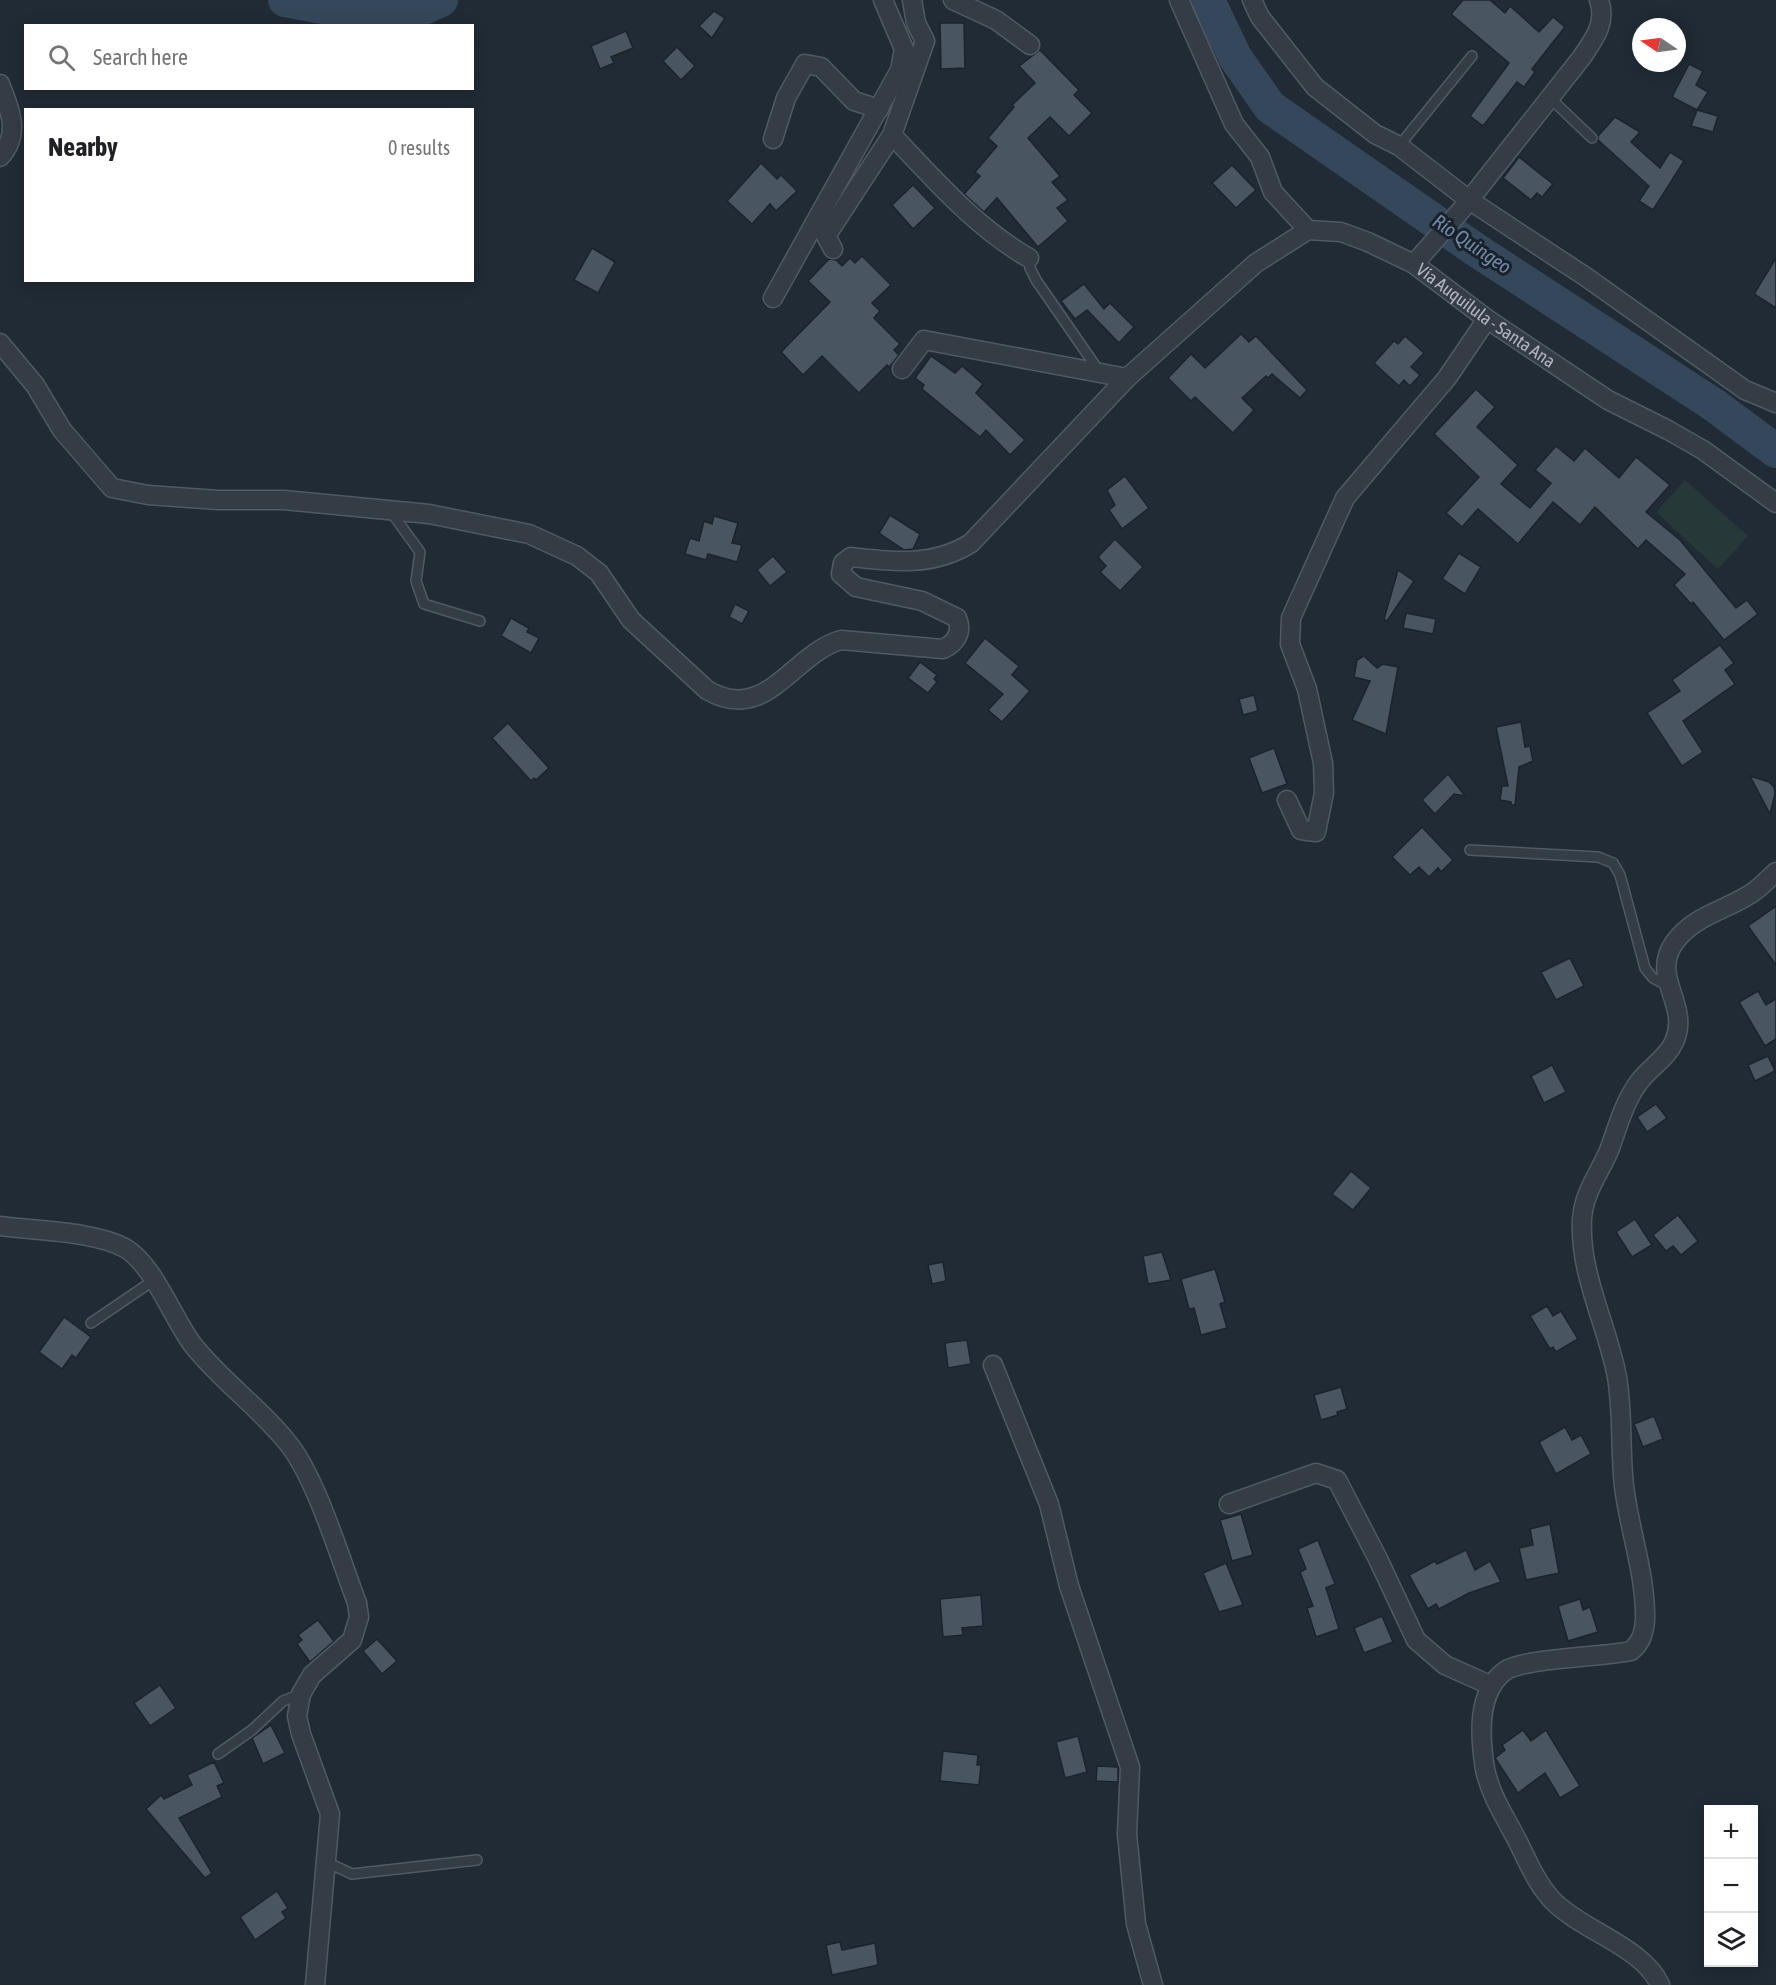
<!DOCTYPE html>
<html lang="en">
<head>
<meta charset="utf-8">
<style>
	body { margin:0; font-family:"Asap Condensed",sans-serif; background:#f2f2f2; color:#202124 }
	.controls { position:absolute; right:18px; bottom:18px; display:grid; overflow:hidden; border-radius:0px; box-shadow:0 3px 15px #0003 }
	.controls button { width:54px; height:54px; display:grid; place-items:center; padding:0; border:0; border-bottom:2px solid #e0e0e0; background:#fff; color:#202124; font:30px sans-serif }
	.compass { position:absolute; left:1632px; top:18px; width:54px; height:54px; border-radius:50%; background:#fff; box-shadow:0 3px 15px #0003; rotate:283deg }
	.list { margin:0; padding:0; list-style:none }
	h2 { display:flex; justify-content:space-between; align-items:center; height:78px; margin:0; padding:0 24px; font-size:26px }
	h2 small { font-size:20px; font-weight:400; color:#757577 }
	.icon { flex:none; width:33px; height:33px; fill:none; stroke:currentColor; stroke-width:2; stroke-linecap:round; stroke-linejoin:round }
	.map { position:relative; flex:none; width:1776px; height:1985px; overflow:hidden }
	.search { position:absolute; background:#fff; box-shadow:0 3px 15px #0003; left:24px; top:24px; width:450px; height:66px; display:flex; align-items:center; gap:15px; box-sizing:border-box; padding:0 21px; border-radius:0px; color:#757577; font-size:22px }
	.panel { position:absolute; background:#fff; box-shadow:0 3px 15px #0003; left:24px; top:108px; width:450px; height:174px; border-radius:0px }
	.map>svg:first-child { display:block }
	.green { fill:#263938 }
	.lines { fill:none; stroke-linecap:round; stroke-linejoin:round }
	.river { stroke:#35485b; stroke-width:34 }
	.building { fill:#495561; stroke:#1c232c; stroke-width:1.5 }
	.service-casing { stroke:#515a64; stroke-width:12 }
	.minor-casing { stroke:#515a64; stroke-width:21 }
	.service { stroke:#343c46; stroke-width:9 }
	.minor { stroke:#343c46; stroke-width:18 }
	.labels { text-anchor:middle; stroke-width:6; stroke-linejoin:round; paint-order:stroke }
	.street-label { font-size:18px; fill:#aeb7c3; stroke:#1a212a }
	.water-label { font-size:20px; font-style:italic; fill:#708aa5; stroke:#1a212a }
</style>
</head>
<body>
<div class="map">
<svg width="1776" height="1985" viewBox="0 0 1776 1985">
	<rect width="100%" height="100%" fill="#212b35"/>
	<polygon class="green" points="1685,480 1748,536 1718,569 1656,512"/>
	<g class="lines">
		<g class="river">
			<polyline points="285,0 354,13 406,16 441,0"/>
			<polyline points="1208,0 1235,57 1270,107 1476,250 1714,405 1776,451"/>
		</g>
	</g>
	<g class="building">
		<polygon points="1463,0 1490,0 1505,13 1510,6 1539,32 1553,17 1565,27 1532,69 1535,72 1524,87 1517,82 1483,126 1470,116 1509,63 1451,14"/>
		<polygon points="714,11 725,18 712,38 699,26"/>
		<polygon points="940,23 964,23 965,68 941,69"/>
		<polygon points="626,31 633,48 611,57 614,63 600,69 591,46"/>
		<polygon points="677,47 695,66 681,80 663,61"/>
		<polygon points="1040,50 1079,90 1074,95 1092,113 1069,136 1050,117 1028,138 1060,176 1052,182 1068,200 1057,208 1068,221 1038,247 997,198 984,212 964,194 980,176 975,172 997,146 988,138 1014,107 1012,105 1035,83 1019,66"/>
		<polygon points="1689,64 1703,71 1696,85 1708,92 1697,110 1672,97"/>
		<polygon points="1697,110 1718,116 1713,132 1691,126"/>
		<polygon points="1615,117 1640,132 1631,142 1660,168 1670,152 1684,161 1653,210 1639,201 1649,186 1598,140 1598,136"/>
		<polygon points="1519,157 1553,184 1542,197 1537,193 1531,200 1503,178"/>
		<polygon points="761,163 777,179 781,175 797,191 776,211 770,204 752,224 727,201"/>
		<polygon points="1232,165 1256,190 1236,208 1212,183"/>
		<polygon points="913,185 935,208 913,229 892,205"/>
		<polygon points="592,248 615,262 598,293 574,280"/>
		<polygon points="862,256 891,285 872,303 880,311 874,318 900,344 894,350 899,355 892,364 889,367 887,365 859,393 822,356 803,375 781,352 830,302 808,281 829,259 836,260 842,266 850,258 855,263"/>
		<polygon points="1776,258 1776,308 1754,294"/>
		<polygon points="1084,284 1104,309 1110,303 1134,327 1119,343 1087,310 1075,319 1061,301"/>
		<polygon points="1241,334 1249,342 1256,336 1307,390 1300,398 1272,374 1268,378 1266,376 1242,398 1254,410 1233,433 1195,397 1191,401 1168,378 1191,354 1205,368"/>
		<polygon points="1405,336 1424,353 1411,367 1420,375 1410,386 1404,380 1399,386 1374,363 1394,341 1398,344"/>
		<polygon points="931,356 955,373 962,366 983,384 976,393 1025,440 1010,455 986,430 980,437 922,389 924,385 915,378"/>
		<polygon points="1476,389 1495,407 1477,427 1518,465 1501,484 1530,508 1551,483 1535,470 1556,446 1574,461 1585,448 1619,478 1636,457 1670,485 1646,512 1680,540 1736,608 1747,600 1758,614 1724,640 1693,602 1691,604 1674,585 1685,574 1646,540 1638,549 1595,507 1580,525 1553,502 1518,544 1478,509 1462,527 1446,513 1479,477 1434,434"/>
		<polygon points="1125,476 1149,508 1122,529 1109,510 1115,505 1107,490"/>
		<polygon points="890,515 920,534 913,549 904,550 879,533"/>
		<polygon points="714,516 738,523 732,543 742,545 737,562 708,554 706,560 685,554 690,538 699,541 704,521 712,524"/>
		<polygon points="1115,539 1143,567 1120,591 1100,572 1106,566 1098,557"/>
		<polygon points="1459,553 1481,567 1465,594 1442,579"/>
		<polygon points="773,556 787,572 770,586 757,570"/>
		<polygon points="1398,570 1414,581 1387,621 1384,619"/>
		<polygon points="735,604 749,611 742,624 729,617"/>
		<polygon points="1406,613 1436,619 1433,634 1403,628"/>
		<polygon points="511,618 529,628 527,632 539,638 531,653 501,636"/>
		<polygon points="985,638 1019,666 1012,675 1030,691 1002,722 988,710 1003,694 965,663"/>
		<polygon points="1720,645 1734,663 1725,670 1735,684 1683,721 1703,752 1682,766 1647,713 1680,691 1672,680"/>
		<polygon points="1364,656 1377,668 1383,664 1398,667 1386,734 1352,720 1370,681 1354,677 1357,660"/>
		<polygon points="920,662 937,675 934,679 937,682 928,693 908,678"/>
		<polygon points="1254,695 1258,711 1243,715 1239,699"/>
		<polygon points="1521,722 1525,747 1530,746 1533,761 1519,767 1515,805 1511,805 1511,802 1500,800 1502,786 1508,786 1496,727"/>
		<polygon points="508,723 549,768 536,780 534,778 531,781 492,738"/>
		<polygon points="1274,748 1287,784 1262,793 1249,758"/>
		<polygon points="1448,774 1465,796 1454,794 1435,814 1422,800"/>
		<polygon points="1750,776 1769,782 1774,787 1775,794 1770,814"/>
		<polygon points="1422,827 1453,860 1441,872 1438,868 1429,877 1419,867 1410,875 1392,857"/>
		<polygon points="1776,906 1776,965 1748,926"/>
		<polygon points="1570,958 1584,986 1556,1000 1541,972"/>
		<polygon points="1758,991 1766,1005 1776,999 1776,1039 1765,1046 1739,1002"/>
		<polygon points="1768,1056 1775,1071 1755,1081 1748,1065"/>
		<polygon points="1552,1065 1566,1092 1544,1103 1531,1076"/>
		<polygon points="1656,1104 1667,1118 1647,1132 1637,1117"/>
		<polygon points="1351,1171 1371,1188 1353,1210 1332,1194"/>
		<polygon points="1678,1215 1698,1241 1681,1255 1673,1246 1666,1251 1653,1235"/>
		<polygon points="1635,1219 1652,1245 1632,1257 1616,1232"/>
		<polygon points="1162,1252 1171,1280 1148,1284 1143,1256"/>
		<polygon points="943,1262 946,1281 932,1284 928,1265"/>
		<polygon points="1215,1269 1225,1302 1220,1304 1227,1328 1201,1335 1194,1308 1189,1309 1181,1279"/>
		<polygon points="1547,1306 1553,1316 1561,1311 1578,1339 1556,1352 1553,1347 1550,1349 1530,1316"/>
		<polygon points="64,1317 91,1337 76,1358 72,1355 62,1369 39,1352"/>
		<polygon points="967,1340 971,1364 948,1368 945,1343"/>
		<polygon points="1341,1387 1347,1409 1337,1412 1338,1415 1321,1420 1314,1395"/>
		<polygon points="1654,1416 1663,1439 1643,1447 1634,1424"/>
		<polygon points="1565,1427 1572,1440 1581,1435 1591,1454 1556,1474 1539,1442"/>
		<polygon points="1241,1514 1253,1555 1232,1561 1220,1520"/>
		<polygon points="1550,1524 1559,1573 1526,1580 1519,1548 1533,1545 1530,1529"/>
		<polygon points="1318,1540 1335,1584 1326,1588 1339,1629 1316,1637 1307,1608 1313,1606 1300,1572 1306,1569 1298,1549"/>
		<polygon points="1466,1550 1475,1570 1490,1561 1501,1582 1469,1593 1439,1609 1436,1604 1428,1609 1409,1575 1435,1561 1437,1564"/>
		<polygon points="1226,1563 1243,1605 1219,1612 1203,1573"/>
		<polygon points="981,1595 983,1626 962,1628 963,1635 943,1637 940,1599"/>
		<polygon points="1580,1599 1583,1610 1590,1607 1598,1632 1568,1641 1558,1606"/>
		<polygon points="1382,1616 1393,1642 1364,1653 1354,1628"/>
		<polygon points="318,1620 334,1641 310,1662 297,1644 302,1640 298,1635"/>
		<polygon points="377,1639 397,1661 382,1674 363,1651"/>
		<polygon points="160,1685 176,1708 150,1726 134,1703"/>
		<polygon points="271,1725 285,1753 263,1764 252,1738"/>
		<polygon points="1523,1730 1531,1741 1546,1730 1580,1786 1560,1798 1545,1773 1518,1793 1495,1758 1505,1750 1502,1745"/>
		<polygon points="1078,1736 1087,1772 1065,1778 1056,1742"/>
		<polygon points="943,1751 978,1755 977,1765 981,1765 979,1785 940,1781"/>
		<polygon points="214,1762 224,1783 217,1786 222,1797 179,1818 212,1873 205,1878 146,1809 161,1795 164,1799 192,1785 187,1775"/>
		<polygon points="1097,1766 1118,1767 1118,1782 1096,1781"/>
		<polygon points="277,1891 288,1908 282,1912 286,1918 255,1940 240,1917"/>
		<polygon points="840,1942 842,1950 875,1943 878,1965 832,1975 826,1945"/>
	</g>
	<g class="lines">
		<g class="service-casing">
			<g id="service">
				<polyline points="1550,98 1592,138"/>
				<polyline points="1399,146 1472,56"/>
				<polyline points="1030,256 1030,268 1036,280 1099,371"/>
				<polyline points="391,512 420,552 416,581 424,604 480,621"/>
				<polyline points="1470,850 1598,857 1613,863 1620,875 1645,968 1653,978 1668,986"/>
				<polyline points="91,1323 154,1280"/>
				<polyline points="218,1754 252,1730 283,1701 301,1694"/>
				<polyline points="324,1861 352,1874 477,1860"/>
			</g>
		</g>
		<g class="minor-casing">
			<g id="minor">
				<polyline points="953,0 996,20 1030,45"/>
				<polyline points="1179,0 1234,124 1260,157 1273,192 1308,230"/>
				<polyline points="1252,0 1260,17 1315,87 1375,134 1399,146 1469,200 1586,277 1745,390 1776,403"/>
				<path d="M 0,84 C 10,109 21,134 0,157"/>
				<path d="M 892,135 C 934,179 975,227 1029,258"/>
				<polyline points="773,139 786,98 805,64 821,67 854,101 879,109"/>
				<polyline points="833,249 826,236 892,135 925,41 916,23 912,0"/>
				<path d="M 1414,264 L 1463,208 L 1582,57 C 1594,39 1607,23 1599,0"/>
				<polyline points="773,298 900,70 904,49 883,0"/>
				<path id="s1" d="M 0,343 L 35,385 L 62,430 L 112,488 L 148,495 L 218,500 L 284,500 L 429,514 L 529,534 L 577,556 L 599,573 L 631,620 L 707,690 C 766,725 792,654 841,640 L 943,649 C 956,643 963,632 957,618 L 922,601 L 856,587 L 841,574 L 843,563 L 851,557 C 893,562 933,567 971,543 L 1127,378 L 1256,263 L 1308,230 L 1341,232 L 1368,242 L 1414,264 L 1487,319 L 1608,400 L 1668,430 L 1703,450 L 1776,503"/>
				<polyline points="902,369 924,340 1127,378"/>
				<polyline points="1287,800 1301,830 1316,832 1324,793 1323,763 1307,689 1290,644 1291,618 1345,498 1447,378 1487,319"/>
				<path d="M 0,1226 C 36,1231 94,1231 125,1248 C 154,1265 173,1319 193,1345 C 222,1382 263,1410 291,1447 C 318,1484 340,1558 357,1603 L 359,1617 L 352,1640 L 312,1675 L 301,1694 L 297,1716 L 301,1734 L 330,1814 L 315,1985"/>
				<polyline points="993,1365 1049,1504 1069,1586 1130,1767 1127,1834 1136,1924 1153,1985"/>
				<polyline points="1229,1504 1316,1473 1337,1480 1378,1559 1416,1640 1445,1665 1492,1686"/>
				<path d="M 1660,1985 C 1643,1947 1585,1932 1554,1902 C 1538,1886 1529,1864 1519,1844 C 1507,1820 1490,1795 1485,1769 C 1480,1738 1476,1692 1505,1671 C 1524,1658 1603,1657 1631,1651 C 1641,1643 1644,1633 1645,1620 C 1646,1575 1629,1529 1624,1486 C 1620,1450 1623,1412 1617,1377 C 1607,1324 1579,1274 1582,1219 C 1584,1191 1600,1173 1610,1148 C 1618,1126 1624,1102 1639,1082 C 1649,1068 1667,1058 1674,1042 C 1691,1005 1650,978 1674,943 C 1694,915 1725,911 1752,893 C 1761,887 1768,879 1776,872"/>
			</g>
		</g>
		<use href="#service" class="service"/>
		<use href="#minor" class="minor"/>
	</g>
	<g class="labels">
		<g class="street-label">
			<text dy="6" stroke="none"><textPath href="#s1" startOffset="2073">Vía Auquilula - Santa Ana</textPath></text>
		</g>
		<g class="water-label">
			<text transform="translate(1472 244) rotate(34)" y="7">Río Quingeo</text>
		</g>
	</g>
</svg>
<div class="controls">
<button>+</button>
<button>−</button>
<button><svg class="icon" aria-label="layers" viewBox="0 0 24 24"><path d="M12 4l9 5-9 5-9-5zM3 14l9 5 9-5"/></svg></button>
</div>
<svg class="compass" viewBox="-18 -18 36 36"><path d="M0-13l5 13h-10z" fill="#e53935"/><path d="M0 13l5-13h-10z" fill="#757577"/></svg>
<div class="search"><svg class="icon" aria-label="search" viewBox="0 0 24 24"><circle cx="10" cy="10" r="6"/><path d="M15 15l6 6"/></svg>Search here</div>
<section class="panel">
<h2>Nearby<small>0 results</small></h2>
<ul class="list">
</ul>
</section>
</div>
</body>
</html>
